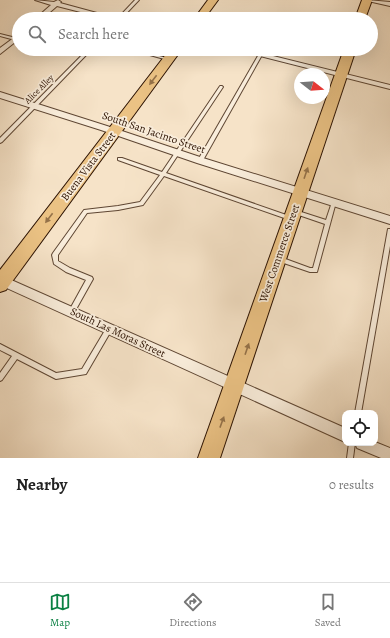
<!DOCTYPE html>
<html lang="en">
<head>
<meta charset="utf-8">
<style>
	body { margin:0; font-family:Alegreya,serif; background:#f2f2f2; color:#222 }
	.controls { position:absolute; right:12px; bottom:12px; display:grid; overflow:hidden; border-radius:8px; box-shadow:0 4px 16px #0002 }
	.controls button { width:36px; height:36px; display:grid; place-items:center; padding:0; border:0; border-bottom:1px solid #e0e0e0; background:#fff; color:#222; font:20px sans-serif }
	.compass { position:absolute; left:294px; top:68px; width:36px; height:36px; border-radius:50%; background:#fff; box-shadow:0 4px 16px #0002; rotate:107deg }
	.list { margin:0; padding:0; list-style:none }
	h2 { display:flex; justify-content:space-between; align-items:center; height:52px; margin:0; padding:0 16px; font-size:17px }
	h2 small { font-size:13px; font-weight:400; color:#767676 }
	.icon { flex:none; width:22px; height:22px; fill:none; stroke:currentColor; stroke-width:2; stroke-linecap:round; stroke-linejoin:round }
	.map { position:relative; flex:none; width:390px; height:458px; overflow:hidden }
	.search { position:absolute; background:#fff; box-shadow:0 4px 16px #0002; left:12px; right:12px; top:12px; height:44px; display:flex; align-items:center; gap:10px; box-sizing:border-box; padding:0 14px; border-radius:22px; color:#767676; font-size:15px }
	.sheet { height:124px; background:#fff }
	nav { display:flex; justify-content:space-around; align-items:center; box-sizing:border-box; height:56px; border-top:1px solid #e0e0e0; background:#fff; font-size:11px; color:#767676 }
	nav a { display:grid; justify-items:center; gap:2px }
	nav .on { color:#0b8043 }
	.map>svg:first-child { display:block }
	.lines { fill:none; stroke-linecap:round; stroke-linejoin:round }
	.service-casing { stroke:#5e4633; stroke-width:2 }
	.minor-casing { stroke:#5e4633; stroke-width:2 }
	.primary-casing { stroke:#2b1101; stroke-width:2 }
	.service { fill:#f9eddb; fill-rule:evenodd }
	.minor { fill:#f9eddb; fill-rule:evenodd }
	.primary { fill:#ebc284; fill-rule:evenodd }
	.oneway { fill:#957249 }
	.labels { text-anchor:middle; stroke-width:3.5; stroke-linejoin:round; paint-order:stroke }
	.far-street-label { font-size:9px; fill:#2b1101; stroke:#f9eddb }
	.street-label { font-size:11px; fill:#2b1101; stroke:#f9eddb }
</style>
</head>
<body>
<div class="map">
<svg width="390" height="458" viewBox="0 0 390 458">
	<rect width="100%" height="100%" fill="#f6e3c8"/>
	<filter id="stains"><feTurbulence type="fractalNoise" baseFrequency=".005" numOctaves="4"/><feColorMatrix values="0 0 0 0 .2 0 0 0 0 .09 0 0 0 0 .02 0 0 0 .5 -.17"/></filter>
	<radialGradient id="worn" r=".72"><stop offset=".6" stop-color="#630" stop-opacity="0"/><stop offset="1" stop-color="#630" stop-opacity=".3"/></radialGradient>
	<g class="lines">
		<g class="service-casing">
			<g id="service">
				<polygon points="135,0 139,0 121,19 117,19"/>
				<polygon points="0,34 16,38 17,39 15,40 0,36"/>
				<polygon points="88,49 92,49 2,142 0,143 0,138"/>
				<polygon points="128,49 134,49 170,59 168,60"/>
				<polygon points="259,54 262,55 202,162 198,162 198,160"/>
				<polygon points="220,86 222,86 223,87 166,173 292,217 292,219 290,220 164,176 143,205 118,210 87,213 58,255 58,261 70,268 92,277 93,279 74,313 72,314 70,313 69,311 70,309 86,280 66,272 54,264 52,255 53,253 84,210 118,206 140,202 160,175 118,160 118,158 122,158 162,172"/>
				<polygon points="334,200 336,202 317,272 310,272 278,261 277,259 278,257 280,257 310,268 313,268 325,224 293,213 293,211 295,210 326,220 332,202"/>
				<polygon points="388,229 390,229 390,246 361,413 355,413"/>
				<polygon points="109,326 111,327 112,329 111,331 86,374 56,379 17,359 2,380 0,381 0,373 12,356 0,350 0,344 56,373 82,369 107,327"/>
				<polygon points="349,443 355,443 353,458 347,458"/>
			</g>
		</g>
		<g class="minor-casing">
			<g id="minor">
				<polygon points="35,0 54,2 58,0 61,2 60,3 119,19 108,19 57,6 42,19 35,19 51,5"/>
				<polygon points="367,0 390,2 390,6 368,1"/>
				<polygon points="19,34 19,39 0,54 0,48"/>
				<polygon points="232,49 245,49 390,85 390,89"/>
				<polygon points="0,92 107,126 203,158 390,216 390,224 197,163 101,130 0,98"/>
				<polygon points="0,275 345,428 345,442 0,285"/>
				<polygon points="375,442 390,448 390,458 381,458 357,448 355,443 375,443"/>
			</g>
		</g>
		<g class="primary-casing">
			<g id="primary">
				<polygon points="208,0 218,0 204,19 194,19"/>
				<polygon points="362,0 372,0 365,19 355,19"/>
				<polygon points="170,49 182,49 6,290 0,292 0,270"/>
				<polygon points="344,49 356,49 220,458 198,458"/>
			</g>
		</g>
		<use href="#service" class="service"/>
		<use href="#minor" class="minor"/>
		<use href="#primary" class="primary"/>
	</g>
	<defs><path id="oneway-solid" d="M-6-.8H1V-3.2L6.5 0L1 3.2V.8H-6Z"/></defs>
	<g class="oneway">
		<use href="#oneway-solid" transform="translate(153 80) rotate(127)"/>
		<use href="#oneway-solid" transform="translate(306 173) rotate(-71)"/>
		<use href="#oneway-solid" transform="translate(49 218) rotate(127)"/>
		<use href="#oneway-solid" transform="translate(247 349) rotate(-71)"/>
		<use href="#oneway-solid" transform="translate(222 422) rotate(-70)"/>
	</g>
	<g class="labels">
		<g class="far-street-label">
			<text transform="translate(39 89) rotate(-45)" y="3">Alice Alley</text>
		</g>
		<g class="street-label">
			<text transform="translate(154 132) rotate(19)" y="4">South San Jacinto Street</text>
			<text transform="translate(88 166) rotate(-53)" y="4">Buena Vista Street</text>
			<text transform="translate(279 253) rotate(-71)" y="4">West Commerce Street</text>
			<text transform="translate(118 332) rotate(25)" y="4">South Las Moras Street</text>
		</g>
	</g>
	<rect width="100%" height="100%" filter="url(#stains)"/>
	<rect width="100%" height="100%" fill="url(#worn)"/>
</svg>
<div class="controls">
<button><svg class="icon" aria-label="locate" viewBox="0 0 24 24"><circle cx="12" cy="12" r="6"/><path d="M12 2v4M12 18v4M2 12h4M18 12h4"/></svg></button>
</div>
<svg class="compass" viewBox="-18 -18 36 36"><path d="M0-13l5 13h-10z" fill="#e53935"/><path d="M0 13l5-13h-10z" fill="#767676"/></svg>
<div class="search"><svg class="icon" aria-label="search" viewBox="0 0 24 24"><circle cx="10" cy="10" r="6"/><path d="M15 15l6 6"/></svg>Search here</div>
</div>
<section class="sheet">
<h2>Nearby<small>0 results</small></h2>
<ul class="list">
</ul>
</section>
<nav>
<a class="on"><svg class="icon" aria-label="map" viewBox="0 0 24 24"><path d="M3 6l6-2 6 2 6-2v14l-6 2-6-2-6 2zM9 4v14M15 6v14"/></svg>Map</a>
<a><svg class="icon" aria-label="directions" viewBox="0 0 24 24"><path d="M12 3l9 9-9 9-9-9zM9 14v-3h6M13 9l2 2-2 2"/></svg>Directions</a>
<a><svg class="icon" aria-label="saved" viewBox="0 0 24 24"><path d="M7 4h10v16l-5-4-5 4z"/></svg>Saved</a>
</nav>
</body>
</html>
